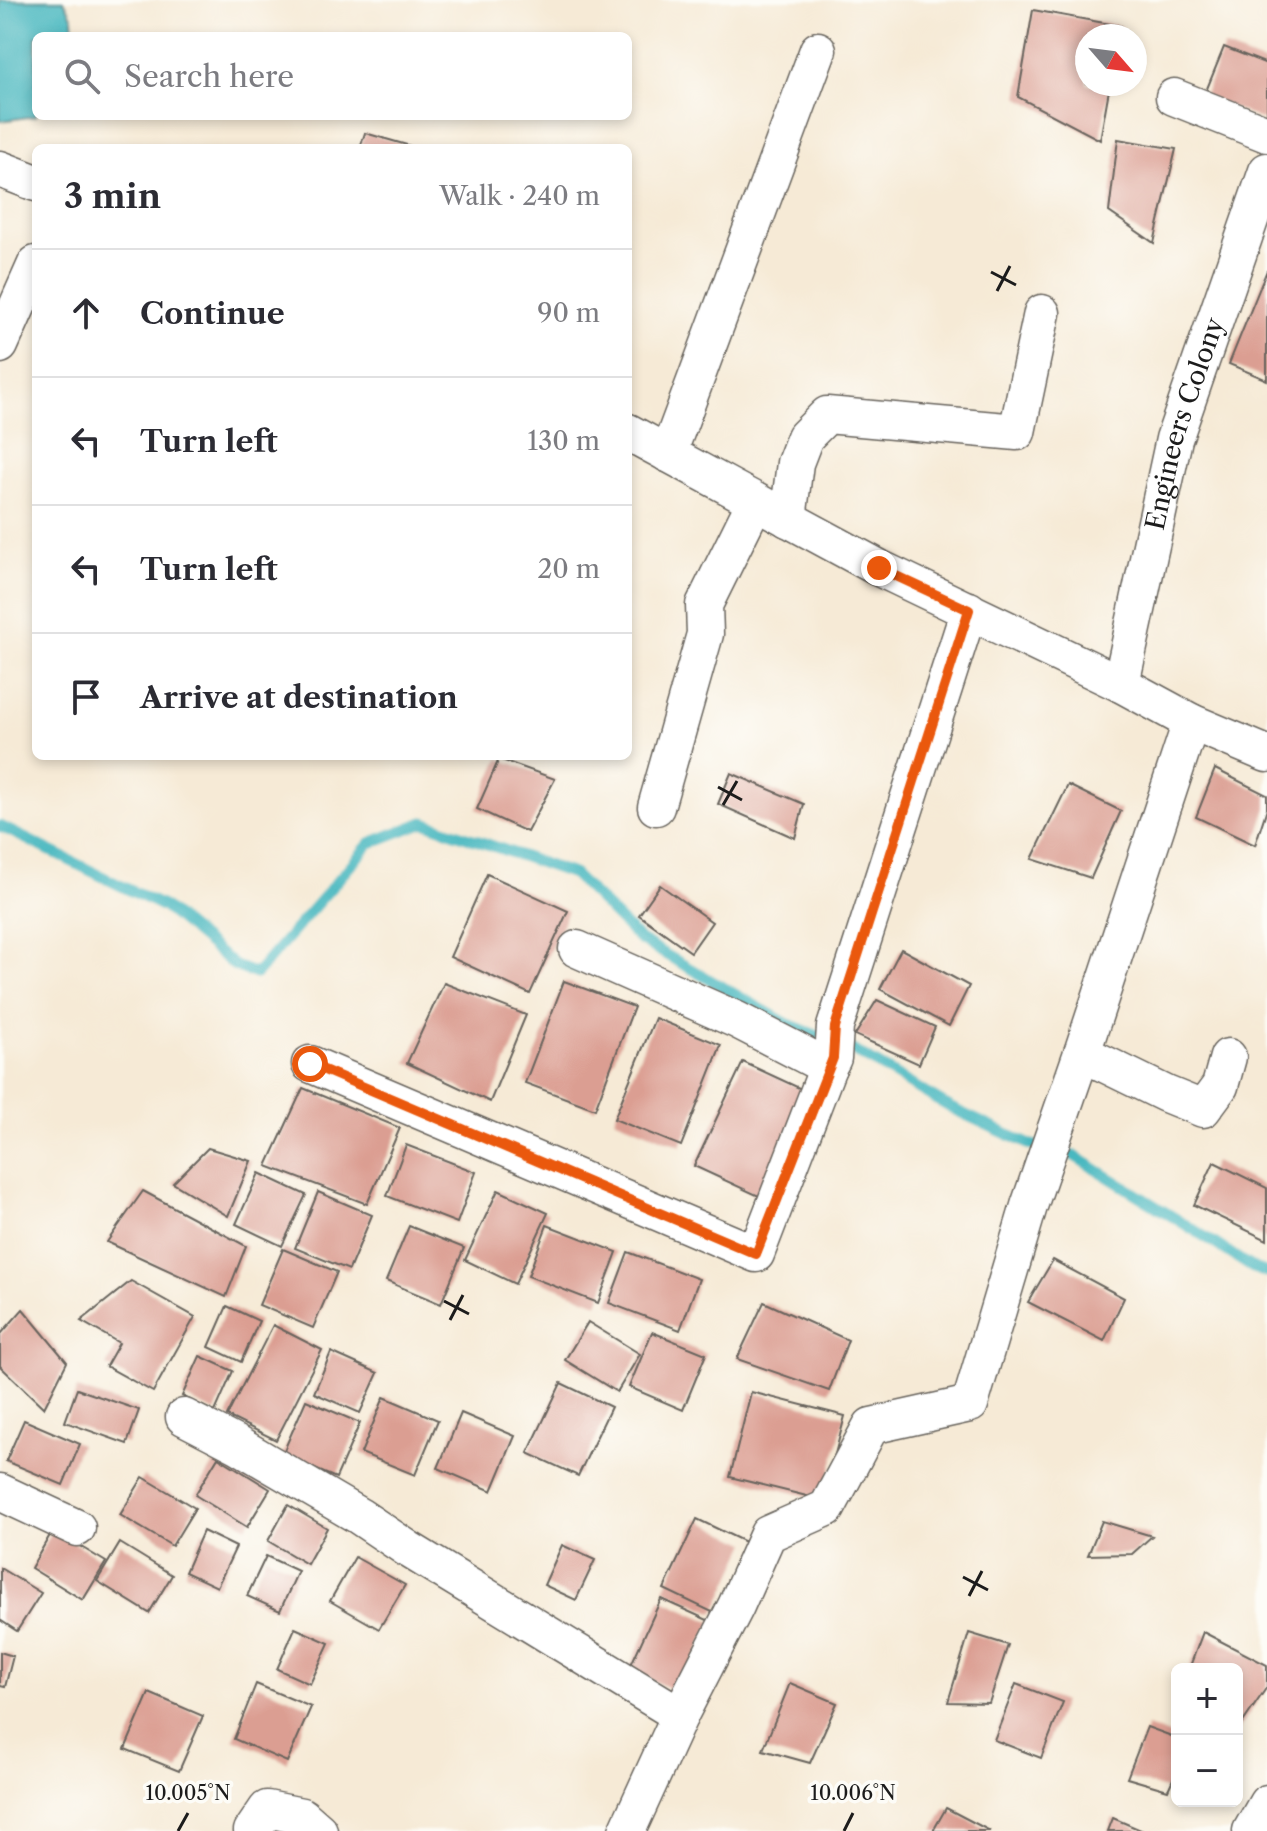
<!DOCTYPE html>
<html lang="en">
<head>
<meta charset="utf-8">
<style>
	body { margin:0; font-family:"Libre Caslon Text",serif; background:#f2f2f3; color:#2b2b33 }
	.controls { position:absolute; right:24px; bottom:24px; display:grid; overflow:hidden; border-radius:12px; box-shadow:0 4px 12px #0003 }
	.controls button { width:72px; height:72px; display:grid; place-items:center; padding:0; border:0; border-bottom:2px solid #e1e1e2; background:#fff; color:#2b2b33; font:40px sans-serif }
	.compass { position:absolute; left:1075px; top:24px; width:72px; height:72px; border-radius:50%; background:#fff; box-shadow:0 4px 12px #0003; rotate:118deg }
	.stop { position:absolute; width:24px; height:24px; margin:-18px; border:6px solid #ea580c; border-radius:50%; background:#fff }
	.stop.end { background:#ea580c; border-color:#fff; box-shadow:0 2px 8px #0008 }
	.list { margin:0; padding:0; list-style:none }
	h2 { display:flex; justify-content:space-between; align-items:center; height:104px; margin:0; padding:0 32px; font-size:34px }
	h2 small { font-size:26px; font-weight:400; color:#7c7c81 }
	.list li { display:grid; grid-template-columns:52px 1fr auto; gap:24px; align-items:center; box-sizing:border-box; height:128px; padding:0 32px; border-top:2px solid #e1e1e2 }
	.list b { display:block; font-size:30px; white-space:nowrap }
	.list em { font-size:26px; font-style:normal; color:#7c7c81 }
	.icon { flex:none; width:44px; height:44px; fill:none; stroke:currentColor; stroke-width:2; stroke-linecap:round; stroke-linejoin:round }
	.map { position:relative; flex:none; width:1267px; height:1831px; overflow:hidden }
	.search { position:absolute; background:#fff; box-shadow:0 4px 12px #0003; left:32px; top:32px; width:600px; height:88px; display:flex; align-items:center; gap:20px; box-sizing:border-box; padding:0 28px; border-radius:12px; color:#7c7c81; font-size:30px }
	.panel { position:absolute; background:#fff; box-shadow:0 4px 12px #0003; left:32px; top:144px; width:600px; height:616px; border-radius:12px }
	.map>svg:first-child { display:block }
	.water { fill:#49b8c0; stroke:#326a6e; stroke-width:2 }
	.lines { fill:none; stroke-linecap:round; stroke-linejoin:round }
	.stream { stroke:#49b8c0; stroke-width:11 }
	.building { fill:#db9e92 }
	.minor-casing { stroke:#68645d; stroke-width:39 }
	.minor { stroke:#fff; stroke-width:36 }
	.route { stroke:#ea580c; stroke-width:10 }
	.ticks { fill:none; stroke:#1c1c1c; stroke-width:3 }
	.labels { text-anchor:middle; stroke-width:7; stroke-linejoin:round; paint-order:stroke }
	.street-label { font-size:26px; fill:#1c1c1c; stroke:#fdfcf7 }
	.ticks-label { font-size:20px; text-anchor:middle; fill:#1c1c1c; stroke:#fdfcf7; stroke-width:7; stroke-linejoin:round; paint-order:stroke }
</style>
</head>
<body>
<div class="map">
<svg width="1267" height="1831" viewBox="0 0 1267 1831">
	<rect width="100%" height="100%" fill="#fdfcf7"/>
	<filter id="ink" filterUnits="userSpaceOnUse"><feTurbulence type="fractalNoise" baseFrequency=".0125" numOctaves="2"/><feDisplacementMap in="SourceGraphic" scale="16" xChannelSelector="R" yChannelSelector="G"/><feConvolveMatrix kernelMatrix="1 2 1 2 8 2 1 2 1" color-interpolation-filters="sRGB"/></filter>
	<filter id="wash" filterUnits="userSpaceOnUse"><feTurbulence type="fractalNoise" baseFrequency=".006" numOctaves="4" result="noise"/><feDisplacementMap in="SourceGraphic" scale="32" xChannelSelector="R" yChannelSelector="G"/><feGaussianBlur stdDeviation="1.8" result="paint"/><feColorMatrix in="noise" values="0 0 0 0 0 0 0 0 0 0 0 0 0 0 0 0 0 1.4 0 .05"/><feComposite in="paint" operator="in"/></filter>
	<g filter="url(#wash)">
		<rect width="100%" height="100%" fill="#f6ead6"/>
		<polygon class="water" points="0,0 64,0 73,18 74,36 36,36 36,116 0,121"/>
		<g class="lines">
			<polyline class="stream" points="0,826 164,907 235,966 256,974 370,843 424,822 573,874 640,940 786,1023 851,1049 951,1108 1028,1144 1073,1155 1199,1233 1251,1267 1267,1273"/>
		</g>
		<g id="blocks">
			<g class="building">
				<polygon points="1033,10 1121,26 1119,36 1087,36 1087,84 1110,84 1100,140 1018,97"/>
				<polygon points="1224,47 1267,64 1267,122 1204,96"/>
				<polygon points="365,133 414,147 413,148 360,148"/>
				<polygon points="1118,139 1176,149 1154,243 1109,212"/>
				<polygon points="1267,270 1267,380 1229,364"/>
				<polygon points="499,759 555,779 527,832 477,809"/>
				<polygon points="1215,769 1267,795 1267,808 1255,845 1196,817"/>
				<polygon points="731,773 804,804 795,838 718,804"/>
				<polygon points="1068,785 1121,811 1091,878 1032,859"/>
				<polygon points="487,874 568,911 530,994 450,957"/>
				<polygon points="660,885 712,922 691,952 639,915"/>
				<polygon points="901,949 969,986 949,1026 880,989"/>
				<polygon points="564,981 634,1007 595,1109 525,1083"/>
				<polygon points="444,983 526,1015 490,1102 407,1063"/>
				<polygon points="877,1000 935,1027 919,1064 855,1035"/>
				<polygon points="655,1018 721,1045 681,1146 614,1119"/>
				<polygon points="743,1062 810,1093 761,1197 694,1166"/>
				<polygon points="303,1088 400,1128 367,1204 267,1166"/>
				<polygon points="406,1145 476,1172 457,1223 387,1196"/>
				<polygon points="208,1148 251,1161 228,1216 173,1183"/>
				<polygon points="1214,1162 1267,1188 1267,1240 1194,1205"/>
				<polygon points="259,1173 306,1195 282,1246 236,1224"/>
				<polygon points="498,1190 548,1213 515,1284 465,1260"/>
				<polygon points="143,1191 246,1246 226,1297 107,1242"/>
				<polygon points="318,1192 372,1215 349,1270 295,1248"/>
				<polygon points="547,1225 617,1252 598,1303 528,1276"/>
				<polygon points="409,1226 464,1248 441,1304 386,1281"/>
				<polygon points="283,1249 337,1272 313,1328 259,1305"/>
				<polygon points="628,1252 699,1279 680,1330 609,1303"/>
				<polygon points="1053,1260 1124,1298 1104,1341 1028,1302"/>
				<polygon points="131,1281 195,1317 153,1392 106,1366 119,1343 81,1321"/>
				<polygon points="764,1302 848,1340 829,1391 737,1359"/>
				<polygon points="227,1306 259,1321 241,1362 209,1347"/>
				<polygon points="23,1309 67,1362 44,1408 0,1366 0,1335"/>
				<polygon points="588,1322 640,1354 617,1392 565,1360"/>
				<polygon points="273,1325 322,1350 276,1440 227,1416"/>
				<polygon points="652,1332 706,1354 683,1410 629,1387"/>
				<polygon points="331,1352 378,1373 360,1413 314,1393"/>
				<polygon points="200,1356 233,1371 215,1412 182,1396"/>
				<polygon points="561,1383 611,1407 578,1476 528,1453"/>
				<polygon points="77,1389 139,1410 127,1444 65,1422"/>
				<polygon points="751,1392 845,1416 823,1500 730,1477"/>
				<polygon points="384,1397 438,1420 415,1475 361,1453"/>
				<polygon points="306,1400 360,1423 336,1478 282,1455"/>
				<polygon points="461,1413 515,1436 492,1491 438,1468"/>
				<polygon points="24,1420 80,1444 63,1485 6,1461"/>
				<polygon points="218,1457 270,1489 247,1527 195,1495"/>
				<polygon points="143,1477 195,1508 172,1546 120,1515"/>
				<polygon points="288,1505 327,1528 307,1564 268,1541"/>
				<polygon points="697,1519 747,1543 714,1613 664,1589"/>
				<polygon points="1102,1521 1152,1536 1132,1554 1088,1555"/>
				<polygon points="53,1530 106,1562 83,1600 31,1568"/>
				<polygon points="203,1531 236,1547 217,1587 185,1572"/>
				<polygon points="120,1543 172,1575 149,1613 97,1581"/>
				<polygon points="562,1545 595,1560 576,1600 544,1585"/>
				<polygon points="266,1556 298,1571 280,1611 247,1596"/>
				<polygon points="355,1557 405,1585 379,1629 330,1601"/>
				<polygon points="0,1568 41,1593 17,1631 0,1620"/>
				<polygon points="661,1599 712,1622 679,1693 629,1669"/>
				<polygon points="295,1628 329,1643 310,1684 277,1669"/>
				<polygon points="1203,1632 1267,1665 1267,1687 1237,1731 1237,1669 1189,1669"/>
				<polygon points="969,1633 1008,1645 989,1703 948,1702"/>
				<polygon points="0,1652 13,1656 5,1687 0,1686"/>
				<polygon points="790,1683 837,1703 810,1763 763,1750"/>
				<polygon points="256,1684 311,1707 287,1762 234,1739"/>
				<polygon points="1016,1684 1063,1702 1041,1758 994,1740"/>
				<polygon points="149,1693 203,1716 179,1771 125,1749"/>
				<polygon points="1147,1727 1177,1738 1177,1770 1168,1790 1127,1778"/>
				<polygon points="946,1808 990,1831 933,1831"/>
				<polygon points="1113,1818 1143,1831 1108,1831"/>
			</g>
		</g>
	</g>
	<g filter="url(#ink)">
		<use href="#blocks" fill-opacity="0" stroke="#68645d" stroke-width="2"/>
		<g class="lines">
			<g class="minor-casing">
				<g id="minor">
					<polyline points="1174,97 1267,134"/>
					<polyline points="0,169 36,183"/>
					<polyline points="0,345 36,264"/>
					<polyline points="668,454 818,50"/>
					<polyline points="788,519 795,463 805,437 827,415 1017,432 1042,313"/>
					<path id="s1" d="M 1121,684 L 1174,439 L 1267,171"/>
					<polyline points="1191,722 1267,754"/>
					<polyline points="656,807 705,634 704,605 755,502"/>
					<polyline points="577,949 737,1020 828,1067 833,1058 835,1027 969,610"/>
					<polyline points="1082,1053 1166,1094 1203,1109 1220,1086 1228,1057"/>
					<polyline points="310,1064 756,1254 828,1067"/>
					<polyline points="184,1417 238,1445 359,1516 408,1549 680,1715"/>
					<polyline points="0,1492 77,1528"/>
					<polyline points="252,1831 267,1809 302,1816 319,1831"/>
					<polyline points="627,1831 680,1715 736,1606 768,1534 827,1508 871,1426 970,1404 1029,1206 1082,1053 1191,722 1121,684 879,568 628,432"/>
					<polyline points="1251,1831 1267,1803"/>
				</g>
			</g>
			<use href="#minor" class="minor"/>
		</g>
	</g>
	<g class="lines" filter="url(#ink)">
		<polyline class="route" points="310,1064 756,1254 833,1058 835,1027 969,610 879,568"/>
	</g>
	<path class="ticks" d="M 991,272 L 1016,285M 997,291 L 1010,266M 718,787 L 742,800M 723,805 L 737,781M 444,1301 L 469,1314M 450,1320 L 463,1295M 963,1577 L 988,1590M 969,1596 L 982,1571M 178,1831 L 188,1813M 844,1831 L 853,1813"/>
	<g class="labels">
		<g class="street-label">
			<text dy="9" stroke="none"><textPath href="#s1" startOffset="268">Engineers Colony</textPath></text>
		</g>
	</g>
	<g class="ticks-label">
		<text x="188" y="1800">10.005°N</text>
		<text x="853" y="1800">10.006°N</text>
	</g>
</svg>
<div class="controls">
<button>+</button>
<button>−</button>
</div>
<svg class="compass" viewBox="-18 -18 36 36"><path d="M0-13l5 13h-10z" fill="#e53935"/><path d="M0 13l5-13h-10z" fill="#7c7c81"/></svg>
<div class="stop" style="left:310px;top:1064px"></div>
<div class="stop end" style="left:879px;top:568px"></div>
<div class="search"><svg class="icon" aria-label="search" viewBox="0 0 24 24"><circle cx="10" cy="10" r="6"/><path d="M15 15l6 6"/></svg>Search here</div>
<section class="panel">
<h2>3 min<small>Walk · 240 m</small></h2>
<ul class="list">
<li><svg class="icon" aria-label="ahead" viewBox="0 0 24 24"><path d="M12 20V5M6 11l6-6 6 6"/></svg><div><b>Continue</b></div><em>90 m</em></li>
<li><svg class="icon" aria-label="left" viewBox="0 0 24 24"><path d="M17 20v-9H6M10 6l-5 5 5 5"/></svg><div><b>Turn left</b></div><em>130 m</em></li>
<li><svg class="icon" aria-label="left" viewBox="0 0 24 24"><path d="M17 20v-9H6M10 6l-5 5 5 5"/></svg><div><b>Turn left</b></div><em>20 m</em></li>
<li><svg class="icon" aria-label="arrive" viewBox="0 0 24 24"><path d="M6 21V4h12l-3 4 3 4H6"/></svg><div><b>Arrive at destination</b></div></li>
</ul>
</section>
</div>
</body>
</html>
